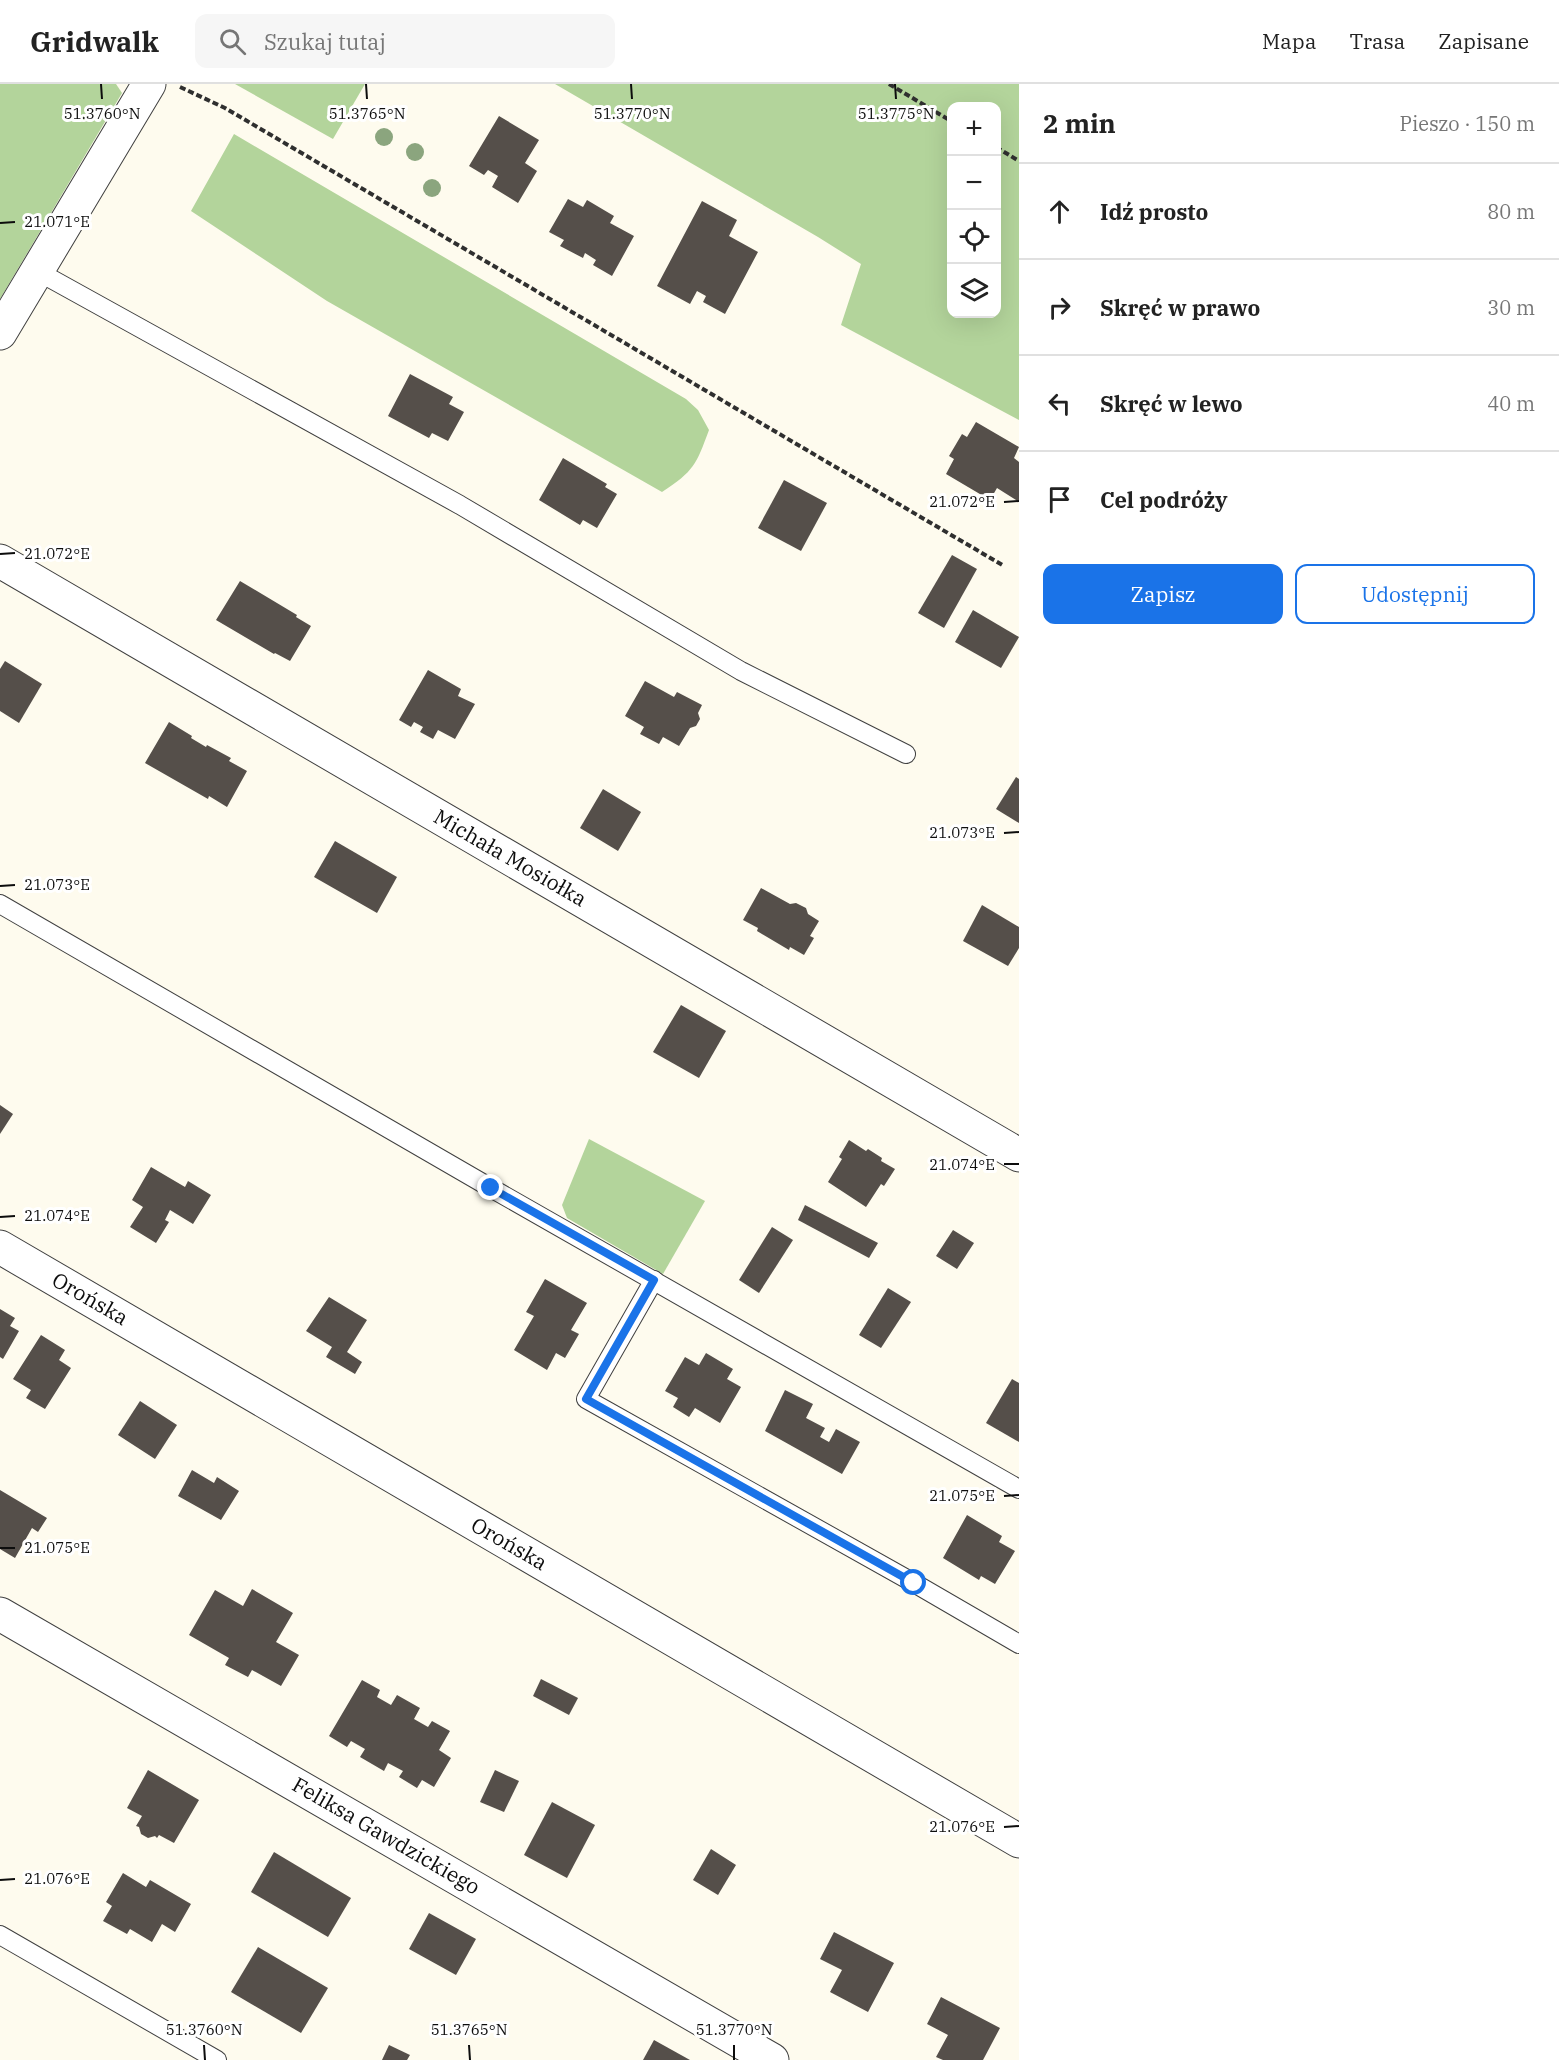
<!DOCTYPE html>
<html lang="pl">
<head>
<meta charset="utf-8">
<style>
	body { margin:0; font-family:"IBM Plex Serif",serif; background:#f6f6f6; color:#222 }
	.controls { position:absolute; right:18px; top:18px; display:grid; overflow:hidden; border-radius:12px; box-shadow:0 6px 24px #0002 }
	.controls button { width:54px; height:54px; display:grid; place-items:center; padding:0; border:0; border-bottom:2px solid #e0e0e0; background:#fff; color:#222; font:30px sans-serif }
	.stop { position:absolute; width:18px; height:18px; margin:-14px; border:4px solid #1a73e8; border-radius:50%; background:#fff }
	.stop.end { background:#1a73e8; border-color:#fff; box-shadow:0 2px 6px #0008 }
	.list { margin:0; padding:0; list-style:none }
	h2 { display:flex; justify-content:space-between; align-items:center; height:78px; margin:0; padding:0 24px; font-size:26px }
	h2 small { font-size:20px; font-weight:400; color:#767676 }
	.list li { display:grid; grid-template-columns:39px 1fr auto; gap:18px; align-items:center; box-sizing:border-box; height:96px; padding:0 24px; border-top:2px solid #e0e0e0 }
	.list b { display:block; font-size:22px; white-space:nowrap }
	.list em { font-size:20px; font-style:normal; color:#767676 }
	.actions { display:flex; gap:12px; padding:18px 24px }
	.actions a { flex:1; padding:14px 0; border:2px solid #1a73e8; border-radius:12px; text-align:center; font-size:21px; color:#1a73e8 }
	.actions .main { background:#1a73e8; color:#fff }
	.icon { flex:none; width:33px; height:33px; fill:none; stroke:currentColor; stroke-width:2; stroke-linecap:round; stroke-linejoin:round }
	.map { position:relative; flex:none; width:1019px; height:1976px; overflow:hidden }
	header { display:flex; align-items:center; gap:36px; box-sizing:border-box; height:84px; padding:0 30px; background:#fff; border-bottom:2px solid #e0e0e0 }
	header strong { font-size:28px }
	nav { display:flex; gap:33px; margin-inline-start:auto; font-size:21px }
	.search { width:420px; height:54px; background:#f6f6f6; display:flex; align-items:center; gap:15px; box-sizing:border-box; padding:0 21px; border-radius:12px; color:#767676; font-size:22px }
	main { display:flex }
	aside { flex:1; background:#fff }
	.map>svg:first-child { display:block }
	.forest { fill:#b3d49b; fill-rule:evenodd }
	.building { fill:#554f4a }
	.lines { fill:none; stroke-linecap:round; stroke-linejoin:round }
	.lane-casing { stroke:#404040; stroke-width:20 }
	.street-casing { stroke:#404040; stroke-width:35 }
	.path { stroke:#2f2f2f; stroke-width:4; stroke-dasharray:6 3; stroke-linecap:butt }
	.lane { stroke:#fff; stroke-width:18 }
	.street { stroke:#fff; stroke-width:33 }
	.tree { fill:#8ba57e }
	.route { stroke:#1a73e8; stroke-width:8 }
	.ticks { fill:none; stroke:#0d0d0d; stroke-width:2 }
	.labels { text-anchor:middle; stroke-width:6; stroke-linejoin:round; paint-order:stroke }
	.street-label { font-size:21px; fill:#0d0d0d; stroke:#fff }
	.ticks-label { font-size:15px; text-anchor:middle; fill:#0d0d0d; stroke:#fff; stroke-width:6; stroke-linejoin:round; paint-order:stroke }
</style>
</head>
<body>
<header>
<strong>Gridwalk</strong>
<div class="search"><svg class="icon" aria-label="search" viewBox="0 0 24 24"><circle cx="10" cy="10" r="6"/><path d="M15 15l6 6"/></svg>Szukaj tutaj</div>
<nav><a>Mapa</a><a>Trasa</a><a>Zapisane</a></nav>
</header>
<main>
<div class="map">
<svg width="1019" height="1976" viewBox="0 0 1019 1976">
	<rect width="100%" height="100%" fill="#fefbee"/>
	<g class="forest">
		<polygon points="0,0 116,0 122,9 0,215"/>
		<polygon points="235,0 365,0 333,55"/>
		<path d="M 555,0 L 1019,0 L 1019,336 L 841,241 L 861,180 L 818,153 ZM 951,22 L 996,22 L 996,230 L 951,230 Z"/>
		<path d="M 234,50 L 686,315 L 698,326 L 709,346 C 696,381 694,387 662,408 L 327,217 L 191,127 Z"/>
		<polygon points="589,1055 705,1117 663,1190 567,1134 562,1121"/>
	</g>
	<g class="building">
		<polygon points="499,32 539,56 525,79 537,87 518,119 492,103 498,92 488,86 484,91 469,82"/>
		<polygon points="568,115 583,123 587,116 614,132 610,139 634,152 612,192 593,181 596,176 585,169 583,174 560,162 564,156 549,148"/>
		<polygon points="702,117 737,136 729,152 758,168 725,230 703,218 706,212 697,207 690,220 657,202"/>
		<polygon points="410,290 453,313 449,320 464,328 448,357 432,349 429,354 388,332"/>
		<polygon points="976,338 1019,363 1014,374 1019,378 1019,418 997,404 990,416 946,390 954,375 949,372 962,350 967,353"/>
		<polygon points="563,374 607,400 605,403 617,410 597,444 583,436 580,441 539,416"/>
		<polygon points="784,396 827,419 801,467 758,444"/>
		<polygon points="952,471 977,485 944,544 918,529"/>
		<polygon points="240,497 297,531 296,533 311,542 290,577 275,569 274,570 216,536"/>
		<polygon points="973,526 1019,553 1001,584 955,558"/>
		<polygon points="5,577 42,600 19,639 0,627 0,585"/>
		<polygon points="428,586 461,605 458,612 475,620 455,655 438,646 433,655 420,648 423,643 414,638 411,643 399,636"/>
		<polygon points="645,597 674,613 677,608 702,621 698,629 700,635 696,642 690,644 679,662 663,653 659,660 640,650 644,643 625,632"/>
		<polygon points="169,638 192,652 191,654 206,663 207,661 231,674 229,677 247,687 227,723 209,712 208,715 145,679"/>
		<polygon points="1016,693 1019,695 1019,739 996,725"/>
		<polygon points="603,705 641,728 618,767 580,744"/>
		<polygon points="335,757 397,793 377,829 314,793"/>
		<polygon points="761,804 790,820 796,819 806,824 808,830 819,837 810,852 814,854 804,871 790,863 789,866 757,847 758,844 743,836"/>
		<polygon points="982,821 1019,843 1019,864 1008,882 963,857"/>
		<polygon points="681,921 726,947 699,994 653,968"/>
		<polygon points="0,1021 13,1030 0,1050"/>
		<polygon points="849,1056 866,1067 868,1065 882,1074 881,1077 895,1085 884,1102 881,1100 866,1123 828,1098 842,1075 839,1073"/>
		<polygon points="151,1083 185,1103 188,1097 211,1111 193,1140 170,1126 165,1136 169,1138 156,1159 130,1143 143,1123 132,1116"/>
		<polygon points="805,1121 878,1159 869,1174 798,1136"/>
		<polygon points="772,1143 793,1156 759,1209 739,1196"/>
		<polygon points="953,1146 974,1159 957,1185 936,1172"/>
		<polygon points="545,1195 587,1219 571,1246 579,1250 565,1274 556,1269 547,1286 514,1266 534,1232 526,1228"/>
		<polygon points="888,1204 911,1218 881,1264 859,1251"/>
		<polygon points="329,1213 367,1236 347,1268 362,1278 355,1290 326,1273 332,1263 306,1247"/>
		<polygon points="0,1225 15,1234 10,1242 19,1247 3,1275 0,1273"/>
		<polygon points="41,1251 65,1266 59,1276 71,1284 45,1325 26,1314 31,1306 13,1295"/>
		<polygon points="706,1269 733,1285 727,1295 741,1303 720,1339 695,1324 689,1333 673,1323 678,1314 665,1307 685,1273 699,1281"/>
		<polygon points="1012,1295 1019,1299 1019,1358 986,1339"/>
		<polygon points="785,1306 813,1320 806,1334 825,1344 820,1353 829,1358 836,1345 860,1358 842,1390 765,1347"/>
		<polygon points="140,1317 177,1341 155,1375 118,1351"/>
		<polygon points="192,1386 214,1399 217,1393 239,1407 221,1436 178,1412"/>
		<polygon points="0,1406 47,1434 38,1448 32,1444 15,1474 0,1465"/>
		<polygon points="967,1431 1002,1452 999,1458 1015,1467 995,1500 981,1492 979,1496 943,1474"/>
		<polygon points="252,1505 293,1529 276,1558 299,1571 281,1602 252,1586 248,1593 225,1581 229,1574 189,1551 215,1506 243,1522"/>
		<polygon points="541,1595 578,1614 569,1631 533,1612"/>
		<polygon points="362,1596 380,1606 377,1613 391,1621 397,1611 420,1624 414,1635 428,1643 432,1637 450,1647 439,1666 451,1674 434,1703 422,1696 417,1704 399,1693 403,1687 388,1679 384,1687 360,1673 365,1665 351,1657 347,1663 329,1652"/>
		<polygon points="148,1686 199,1716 174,1759 159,1751 157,1754 155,1752 148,1754 141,1750 139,1743 136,1742 142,1732 127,1724"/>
		<polygon points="495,1686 519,1697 504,1728 480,1718"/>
		<polygon points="552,1718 595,1741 567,1794 524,1771"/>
		<polygon points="711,1765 736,1781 718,1811 693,1796"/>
		<polygon points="274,1768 351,1814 328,1853 251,1808"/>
		<polygon points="123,1789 146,1803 150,1796 191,1820 175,1848 162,1840 152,1858 130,1845 127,1850 103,1837 112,1822 106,1818"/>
		<polygon points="429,1829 476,1855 456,1891 409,1865"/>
		<polygon points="834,1848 894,1879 868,1928 830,1908 842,1886 820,1875"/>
		<polygon points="258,1863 328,1904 301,1949 231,1908"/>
		<polygon points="941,1913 1000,1944 983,1976 943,1976 936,1973 948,1951 927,1940"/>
		<polygon points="654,1956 690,1976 643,1976"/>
		<polygon points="389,1961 410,1971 407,1976 382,1976"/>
	</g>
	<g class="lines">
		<g class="lane-casing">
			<g id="lane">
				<polyline points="37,187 460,421 741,587 906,670"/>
				<polyline points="0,820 491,1104 1019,1405"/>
				<polyline points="654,1196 586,1315 914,1499 1019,1560"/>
				<polyline points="0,1851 217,1976"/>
			</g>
		</g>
		<g class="street-casing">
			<g id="street">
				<polyline points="0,249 149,0"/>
				<polyline points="0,477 1019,1071"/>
				<polyline points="0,1163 1019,1757"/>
				<polyline points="0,1530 772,1976"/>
			</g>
		</g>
		<g class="path">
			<polyline points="889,0 951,37"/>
			<polyline points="180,3 225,24 1004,482"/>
			<polyline points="996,63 1019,77"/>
		</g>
		<use href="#lane" class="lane"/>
		<use href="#street" class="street"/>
	</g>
	<g class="tree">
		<circle cx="384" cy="53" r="9"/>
		<circle cx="415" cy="68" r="9"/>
		<circle cx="432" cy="104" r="9"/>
	</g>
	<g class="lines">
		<polyline class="route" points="491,1104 654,1196 586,1315 914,1499"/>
	</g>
	<path class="ticks" d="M 101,0 L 102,15M 366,0 L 367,15M 631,0 L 632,15M 895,0 L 896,15M 0,139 L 15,138M 1004,418 L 1019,417M 0,470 L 15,469M 1004,749 L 1019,748M 0,802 L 15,801M 1004,1080 L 1019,1080M 0,1133 L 15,1132M 1004,1412 L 1019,1411M 0,1464 L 15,1464M 1004,1743 L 1019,1742M 0,1796 L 15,1795M 204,1961 L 205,1976M 469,1961 L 470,1976M 734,1961 L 734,1976"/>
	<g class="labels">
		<g class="street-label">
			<text transform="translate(510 774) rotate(30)" y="7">Michała Mosiołka</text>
			<text transform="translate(90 1215) rotate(30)" y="7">Orońska</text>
			<text transform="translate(509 1460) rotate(30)" y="7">Orońska</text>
			<text transform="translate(386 1752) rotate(30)" y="7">Feliksa Gawdzickiego</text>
		</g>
	</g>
	<g class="ticks-label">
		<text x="102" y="35">51.3760°N</text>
		<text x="367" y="35">51.3765°N</text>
		<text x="632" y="35">51.3770°N</text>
		<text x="896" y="35">51.3775°N</text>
		<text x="57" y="143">21.071°E</text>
		<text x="962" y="423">21.072°E</text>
		<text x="57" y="475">21.072°E</text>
		<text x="962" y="754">21.073°E</text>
		<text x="57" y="806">21.073°E</text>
		<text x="962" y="1086">21.074°E</text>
		<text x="57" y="1137">21.074°E</text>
		<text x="962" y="1417">21.075°E</text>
		<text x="57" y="1469">21.075°E</text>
		<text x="962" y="1748">21.076°E</text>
		<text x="57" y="1800">21.076°E</text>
		<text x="204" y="1951">51.3760°N</text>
		<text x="469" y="1951">51.3765°N</text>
		<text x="734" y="1951">51.3770°N</text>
	</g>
</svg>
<div class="controls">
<button>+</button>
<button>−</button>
<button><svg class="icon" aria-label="locate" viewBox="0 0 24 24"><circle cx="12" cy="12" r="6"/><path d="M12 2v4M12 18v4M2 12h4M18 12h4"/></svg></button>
<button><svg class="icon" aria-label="layers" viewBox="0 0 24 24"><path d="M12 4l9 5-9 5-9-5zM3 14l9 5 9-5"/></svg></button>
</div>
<div class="stop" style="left:914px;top:1499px"></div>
<div class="stop end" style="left:491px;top:1104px"></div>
</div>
<aside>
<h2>2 min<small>Pieszo · 150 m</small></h2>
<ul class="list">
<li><svg class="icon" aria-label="ahead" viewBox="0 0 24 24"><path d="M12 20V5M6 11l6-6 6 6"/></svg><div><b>Idź prosto</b></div><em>80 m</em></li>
<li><svg class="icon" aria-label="right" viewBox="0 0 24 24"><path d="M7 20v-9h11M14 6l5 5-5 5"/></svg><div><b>Skręć w prawo</b></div><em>30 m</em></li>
<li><svg class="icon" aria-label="left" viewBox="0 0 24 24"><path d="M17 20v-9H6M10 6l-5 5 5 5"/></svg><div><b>Skręć w lewo</b></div><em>40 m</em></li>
<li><svg class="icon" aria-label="arrive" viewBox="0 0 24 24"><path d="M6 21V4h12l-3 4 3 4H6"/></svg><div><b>Cel podróży</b></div></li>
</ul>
<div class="actions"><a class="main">Zapisz</a><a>Udostępnij</a></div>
</aside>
</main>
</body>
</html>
